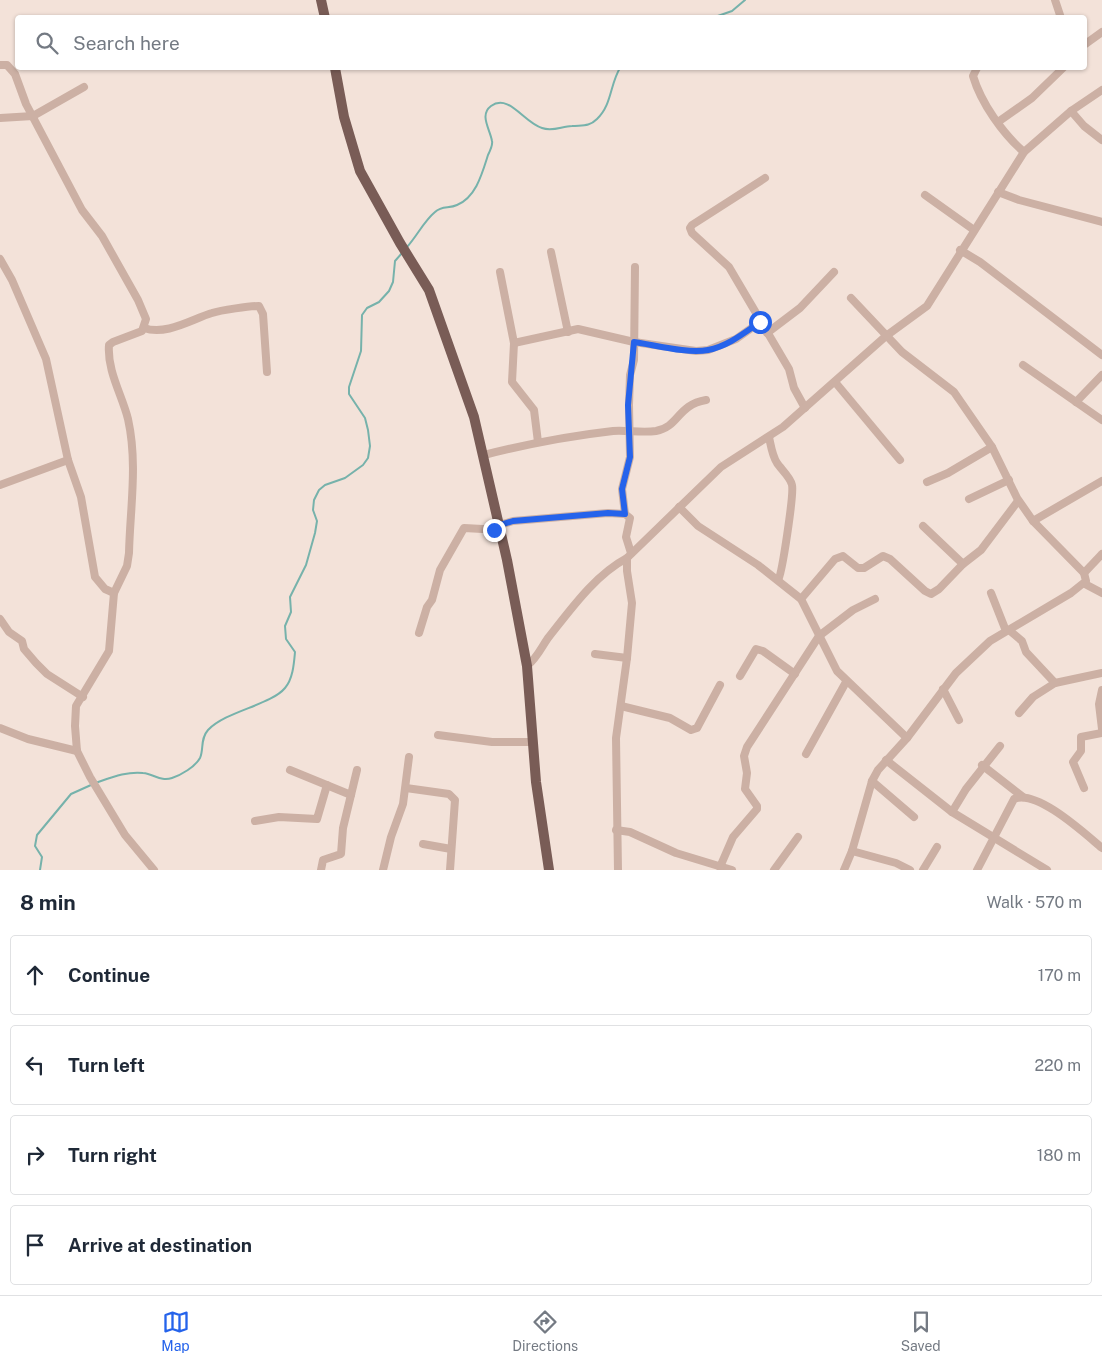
<!DOCTYPE html>
<html lang="en">
<head>
<meta charset="utf-8">
<style>
	body { margin:0; font-family:"Public Sans",sans-serif; background:#f6f6f7; color:#1f2937 }
	.stop { position:absolute; width:15px; height:15px; margin:-11px; border:4px solid #2563eb; border-radius:50%; background:#fff }
	.stop.end { background:#2563eb; border-color:#fff; box-shadow:0 1px 5px #0008 }
	.list { margin:0; padding:0; list-style:none }
	h2 { display:flex; justify-content:space-between; align-items:center; height:65px; margin:0; padding:0 20px; font-size:21px }
	h2 small { font-size:16px; font-weight:400; color:#747a83 }
	.list li { display:grid; grid-template-columns:32px 1fr auto; gap:15px; align-items:center; box-sizing:border-box; height:80px; margin:0 10px 10px; padding:0 10px; border:1px solid #e0e1e3; border-radius:5px }
	.list b { display:block; font-size:19px; white-space:nowrap }
	.list em { font-size:16px; font-style:normal; color:#747a83 }
	.icon { flex:none; width:28px; height:28px; fill:none; stroke:currentColor; stroke-width:2; stroke-linecap:round; stroke-linejoin:round }
	.map { position:relative; flex:none; width:1102px; height:870px; overflow:hidden }
	.search { position:absolute; background:#fff; box-shadow:0 1px 4px #0004; left:15px; right:15px; top:15px; height:55px; display:flex; align-items:center; gap:12px; box-sizing:border-box; padding:0 18px; border-radius:5px; color:#747a83; font-size:19px }
	.sheet { height:425px; background:#fff }
	nav { display:flex; justify-content:space-around; align-items:center; box-sizing:border-box; height:70px; border-top:1px solid #e0e1e3; background:#fff; font-size:14px; color:#747a83 }
	nav a { display:grid; justify-items:center; gap:2px }
	nav .on { color:#2563eb }
	.map>svg:first-child { display:block }
	.lines { fill:none; stroke-linecap:round; stroke-linejoin:round }
	.stream { stroke:#76b2ab; stroke-width:2 }
	.minor { stroke:#ccb0a4; stroke-width:8 }
	.major { stroke:#795c56; stroke-width:10 }
	.route { stroke:#2563eb; stroke-width:6 }
</style>
</head>
<body>
<div class="map">
<svg width="1102" height="870" viewBox="0 0 1102 870">
	<rect width="100%" height="100%" fill="#f3e2d9"/>
	<g class="lines">
		<g class="stream">
			<polyline points="712,18 732,11 745,0"/>
			<path d="M 407,247 C 417,236 424,221 435,212 C 442,205 449,209 457,205 C 476,197 482,174 488,155 C 490,151 493,145 492,141 C 490,129 479,115 491,106 C 509,93 524,123 542,128 C 553,132 562,126 572,126 C 583,125 589,127 597,119 C 612,105 610,84 620,68"/>
			<path d="M 95,783 C 110,778 127,771 143,773 C 154,774 161,782 172,778 C 181,775 195,767 200,758 C 204,749 200,739 208,730 C 226,711 271,705 285,688 C 293,679 294,663 295,652 L 286,639 L 285,626 L 291,612 L 290,597 L 306,565 L 315,533 L 317,521 L 313,510 L 314,500 L 319,490 L 325,485 L 345,478 L 363,465 L 368,458 L 370,446 L 368,430 L 365,418 L 349,394 L 349,387 L 361,351 L 362,315 L 367,308 L 379,302 L 389,291 L 393,282 L 395,261 L 402,253"/>
			<polyline points="40,870 42,857 35,846 37,835 71,794 91,785"/>
		</g>
		<g class="minor">
			<polyline points="1055,0 1061,18"/>
			<polyline points="1084,45 1102,32"/>
			<path d="M 0,65 L 7,65 L 15,74 L 26,104 L 82,210 L 102,236 L 138,300 L 146,319 L 142,331 L 113,342 L 109,345 C 107,371 122,395 128,419 C 138,464 130,509 129,553 L 127,566 L 114,593 L 109,651 L 76,706 L 75,726 L 77,751 L 90,777 L 125,835 L 154,870"/>
			<path d="M 977,68 L 973,76 C 981,103 1003,134 1024,152"/>
			<polyline points="1071,111 1084,126 1102,140"/>
			<polyline points="0,118 33,116 84,87"/>
			<polyline points="998,122 1032,98 1063,68"/>
			<polyline points="765,178 692,225 690,228 692,233 729,267 789,369 794,388 805,408"/>
			<polyline points="998,192 1019,200 1102,222"/>
			<polyline points="925,195 974,230"/>
			<polyline points="960,250 980,262 1102,355"/>
			<polyline points="551,252 568,332"/>
			<polyline points="0,259 12,280 46,359 68,460 81,497 95,577 105,589 114,593"/>
			<polyline points="500,272 514,343 512,382 534,410 538,442"/>
			<path d="M 144,328 C 166,336 192,319 212,313 C 221,310 250,306 259,306 L 263,314 L 267,372"/>
			<polyline points="767,333 800,308 834,272"/>
			<polyline points="514,343 578,329 634,342 696,351 708,350 736,339 760,322"/>
			<polyline points="1023,365 1102,420"/>
			<polyline points="835,382 900,460"/>
			<polyline points="1076,402 1102,375"/>
			<path d="M 769,437 C 771,446 772,455 777,463 C 781,469 791,478 792,485 C 794,494 782,575 778,580"/>
			<path d="M 484,455 C 527,444 569,436 613,431 C 627,430 642,433 656,431 C 679,427 677,405 706,400"/>
			<polyline points="927,482 948,473 992,447"/>
			<polyline points="0,485 68,460"/>
			<polyline points="969,499 1009,480"/>
			<polyline points="679,507 698,526 758,565 801,599 837,671 907,738"/>
			<polyline points="625,514 622,489 630,457 629,405 630,375 634,360 635,267"/>
			<polyline points="1033,521 1102,481"/>
			<polyline points="500,525 513,521 608,513 625,514 630,518 626,537 631,553"/>
			<polyline points="923,526 963,564"/>
			<polyline points="1084,573 1102,554"/>
			<polyline points="1085,584 1102,593"/>
			<polyline points="991,593 1006,631"/>
			<polyline points="801,599 835,559 843,556 858,568 864,568 883,556 890,559 925,591 931,594 939,589 963,564 981,550 1018,501"/>
			<polyline points="0,619 9,632 22,641 24,649 36,663 47,674 83,697"/>
			<polyline points="1009,630 1022,641 1026,652 1055,683 1102,673"/>
			<polyline points="419,633 427,607 432,600 440,570 464,528 501,530"/>
			<polyline points="595,654 627,658"/>
			<path d="M 527,666 C 537,658 541,648 548,638 C 571,609 595,575 627,558"/>
			<polyline points="740,676 756,649 763,651 795,674"/>
			<polyline points="943,689 959,720"/>
			<polyline points="1102,690 1099,704 1102,729"/>
			<polyline points="621,706 670,718 691,730 697,728 720,685"/>
			<polyline points="1019,713 1033,697 1055,683"/>
			<polyline points="0,728 28,739 77,751"/>
			<polyline points="438,735 492,742 533,742"/>
			<polyline points="806,754 846,682"/>
			<polyline points="886,760 952,812 1047,870"/>
			<polyline points="982,765 1023,797"/>
			<polyline points="290,770 351,795"/>
			<polyline points="872,781 914,817"/>
			<polyline points="406,788 449,794 455,800 450,870"/>
			<polyline points="1084,788 1073,762 1081,751 1081,737 1102,733"/>
			<polyline points="952,812 966,789 1000,746"/>
			<polyline points="255,821 279,817 317,819 327,785"/>
			<polyline points="616,830 630,832 676,853 732,870"/>
			<polyline points="423,844 451,849"/>
			<polyline points="852,851 896,863 910,870"/>
			<polyline points="720,867 733,837 757,809 757,806 745,789 747,773 744,756 747,747 819,636 853,610 875,599"/>
			<polyline points="321,870 323,860 341,854 343,828 357,770"/>
			<polyline points="383,870 391,837 403,804 409,757"/>
			<polyline points="618,870 616,738 627,658 632,603 627,571 627,558 721,467 783,427 886,336 927,306 1024,152 1071,111 1102,90"/>
			<polyline points="774,870 798,837"/>
			<polyline points="844,870 852,851 872,781 878,770 907,738 956,673 990,641 1071,593 1086,581 1084,573 1033,521 1017,498 992,447 954,392 902,352 851,298"/>
			<polyline points="923,870 937,847"/>
			<path d="M 977,870 L 1014,799 C 1037,789 1085,834 1102,848"/>
		</g>
		<g class="major">
			<polyline points="321,0 325,18"/>
			<polyline points="335,68 344,117 360,171 400,243 429,290 474,417 507,560 527,666 536,782 549,870"/>
		</g>
	</g>
	<g class="lines">
		<path class="route" d="M 494,530 L 501,530 L 500,525 L 513,521 L 608,513 L 625,514 L 622,489 L 630,457 L 628,405 L 634,342 C 655,345 688,354 708,350 C 728,346 744,333 760,322"/>
	</g>
</svg>
<div class="stop" style="left:760px;top:322px"></div>
<div class="stop end" style="left:494px;top:530px"></div>
<div class="search"><svg class="icon" aria-label="search" viewBox="0 0 24 24"><circle cx="10" cy="10" r="6"/><path d="M15 15l6 6"/></svg>Search here</div>
</div>
<section class="sheet">
<h2>8 min<small>Walk · 570 m</small></h2>
<ul class="list">
<li><svg class="icon" aria-label="ahead" viewBox="0 0 24 24"><path d="M12 20V5M6 11l6-6 6 6"/></svg><div><b>Continue</b></div><em>170 m</em></li>
<li><svg class="icon" aria-label="left" viewBox="0 0 24 24"><path d="M17 20v-9H6M10 6l-5 5 5 5"/></svg><div><b>Turn left</b></div><em>220 m</em></li>
<li><svg class="icon" aria-label="right" viewBox="0 0 24 24"><path d="M7 20v-9h11M14 6l5 5-5 5"/></svg><div><b>Turn right</b></div><em>180 m</em></li>
<li><svg class="icon" aria-label="arrive" viewBox="0 0 24 24"><path d="M6 21V4h12l-3 4 3 4H6"/></svg><div><b>Arrive at destination</b></div></li>
</ul>
</section>
<nav>
<a class="on"><svg class="icon" aria-label="map" viewBox="0 0 24 24"><path d="M3 6l6-2 6 2 6-2v14l-6 2-6-2-6 2zM9 4v14M15 6v14"/></svg>Map</a>
<a><svg class="icon" aria-label="directions" viewBox="0 0 24 24"><path d="M12 3l9 9-9 9-9-9zM9 14v-3h6M13 9l2 2-2 2"/></svg>Directions</a>
<a><svg class="icon" aria-label="saved" viewBox="0 0 24 24"><path d="M7 4h10v16l-5-4-5 4z"/></svg>Saved</a>
</nav>
</body>
</html>
